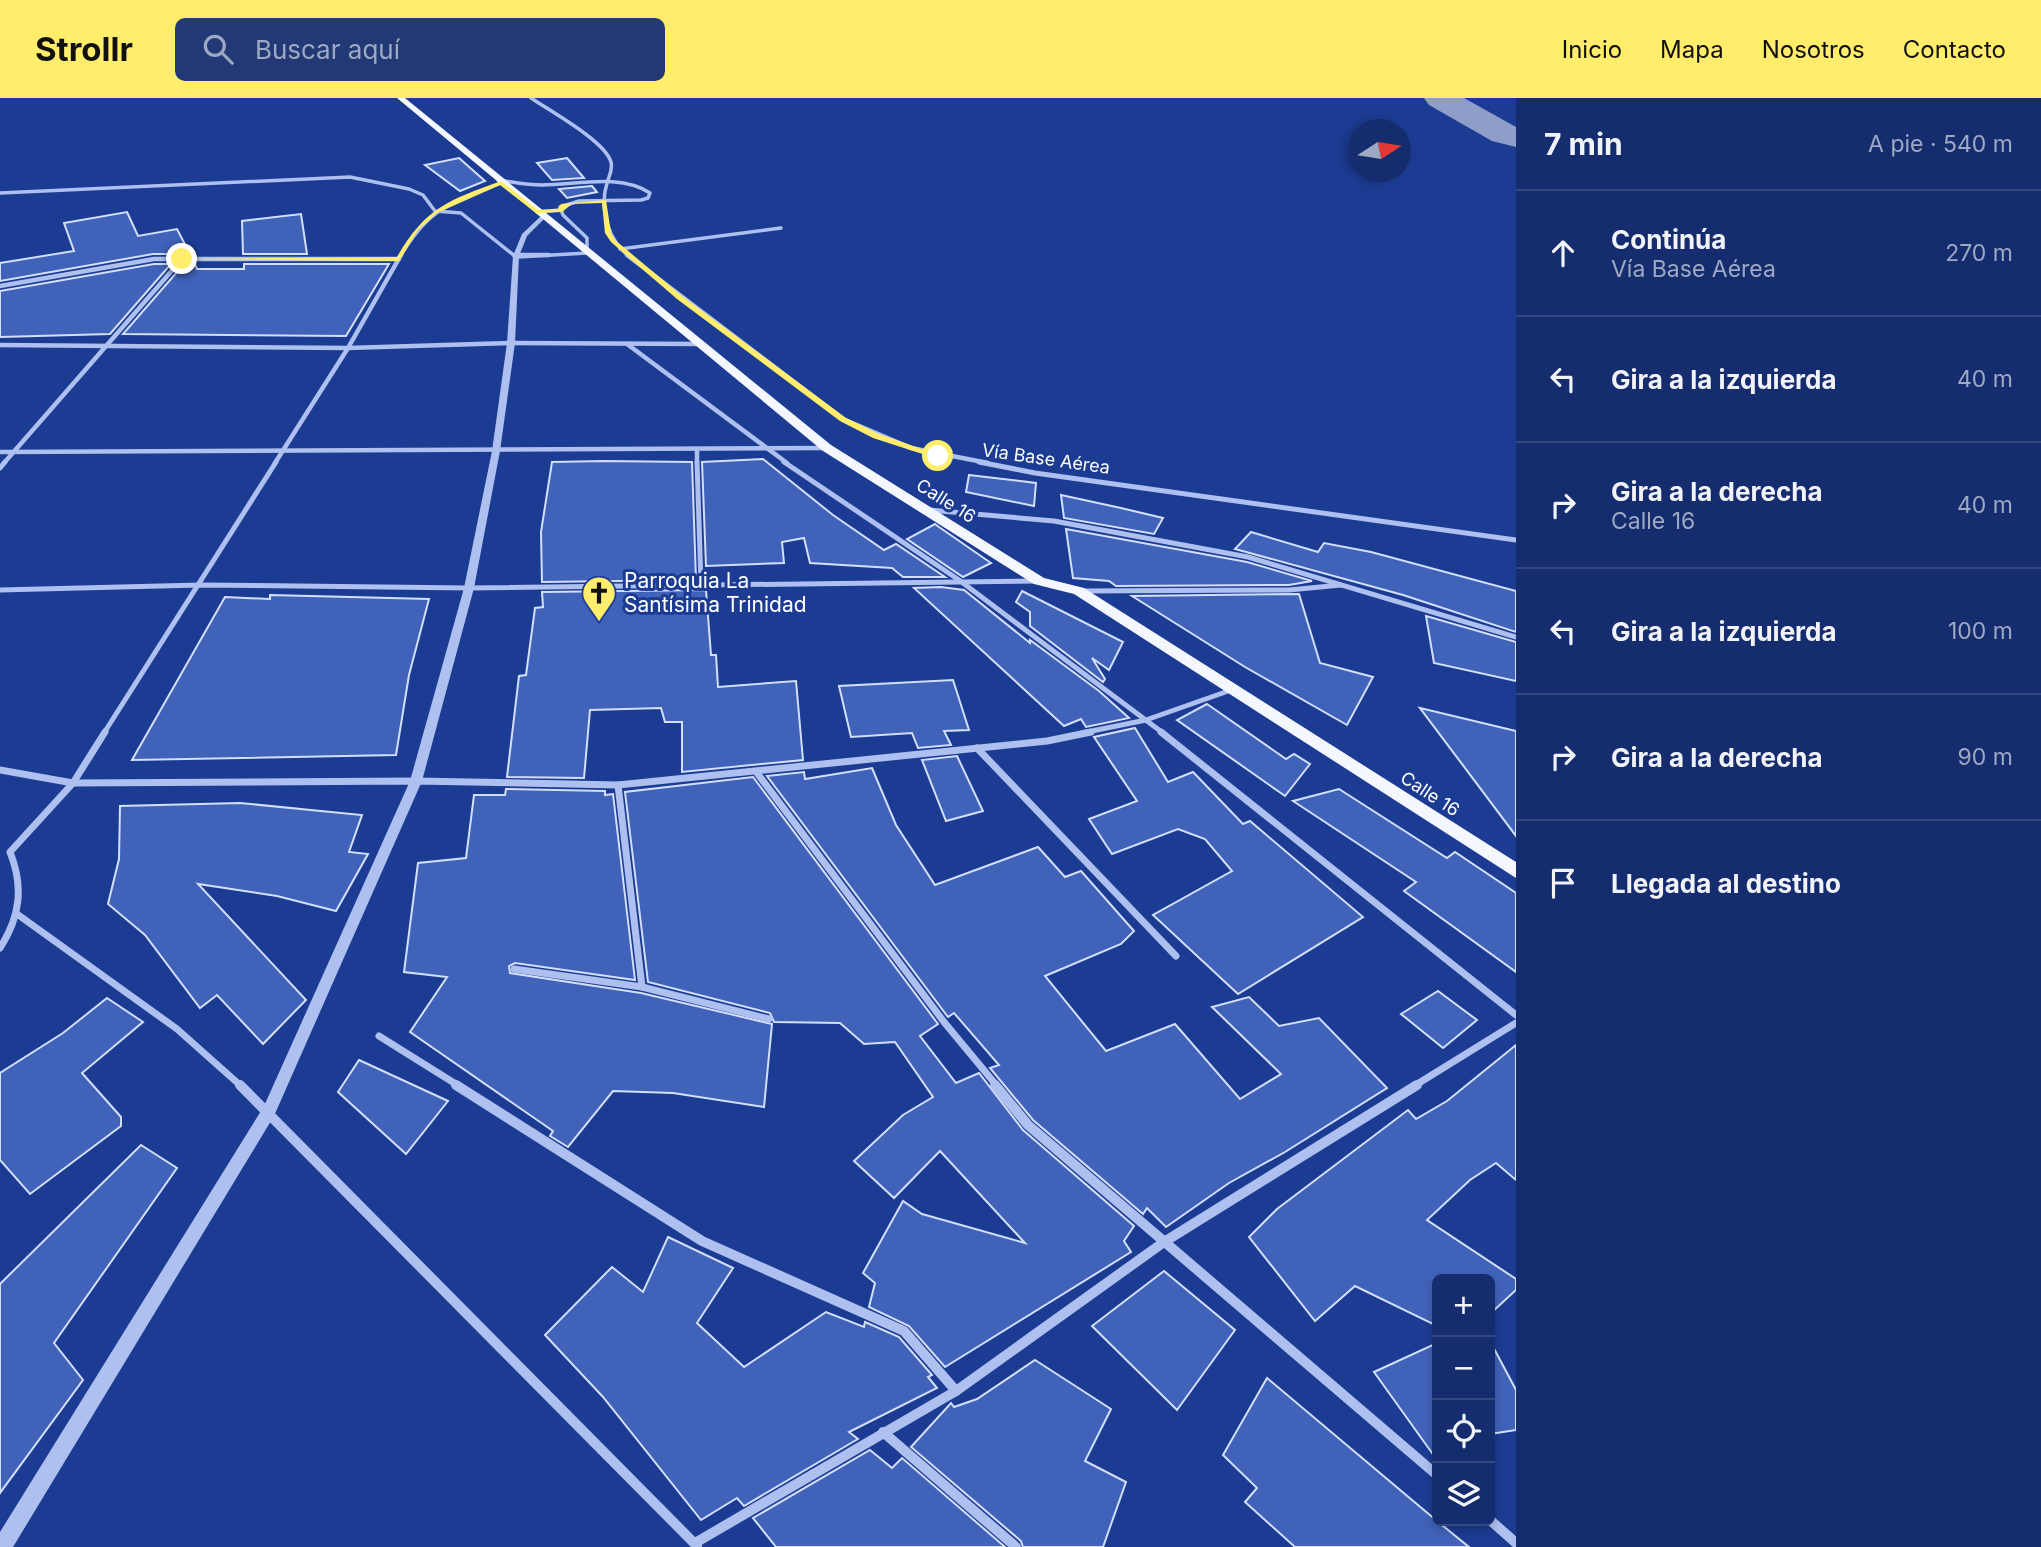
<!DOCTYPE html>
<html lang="es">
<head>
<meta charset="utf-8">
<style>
	body { margin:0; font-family:Inter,sans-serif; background:#223976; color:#f1f3f6 }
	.controls { position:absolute; right:21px; bottom:21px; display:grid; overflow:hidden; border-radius:10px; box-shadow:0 4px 10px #0003 }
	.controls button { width:63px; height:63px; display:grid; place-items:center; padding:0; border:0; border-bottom:2px solid #344981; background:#152d6e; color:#f1f3f6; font:35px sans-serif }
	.compass { position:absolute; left:1348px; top:21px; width:63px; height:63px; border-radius:50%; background:#152d6e; box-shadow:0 4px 10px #0003; rotate:78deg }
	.stop { position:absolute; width:21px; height:21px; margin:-16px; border:5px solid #ffed6b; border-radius:50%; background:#fff }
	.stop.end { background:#ffed6b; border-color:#fff; box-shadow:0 2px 7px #0008 }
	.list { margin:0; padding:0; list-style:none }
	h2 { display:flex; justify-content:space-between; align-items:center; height:91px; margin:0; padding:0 28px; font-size:30px }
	h2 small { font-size:23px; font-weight:400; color:#9da8c2 }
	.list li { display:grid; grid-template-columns:46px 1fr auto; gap:21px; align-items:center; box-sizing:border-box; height:126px; padding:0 28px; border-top:2px solid #344981 }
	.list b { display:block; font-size:26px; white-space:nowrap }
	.list p { margin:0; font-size:23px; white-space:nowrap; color:#9da8c2 }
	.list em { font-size:23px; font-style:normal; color:#9da8c2 }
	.icon { flex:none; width:38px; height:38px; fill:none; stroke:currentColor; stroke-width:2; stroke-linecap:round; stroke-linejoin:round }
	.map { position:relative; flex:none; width:1516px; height:1449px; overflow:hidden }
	header { display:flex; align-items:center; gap:42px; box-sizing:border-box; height:98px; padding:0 35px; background:#ffed6b; color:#111 }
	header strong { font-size:33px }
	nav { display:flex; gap:38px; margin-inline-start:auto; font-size:24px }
	.search { width:490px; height:63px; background:#223976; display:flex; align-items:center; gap:18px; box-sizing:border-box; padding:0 24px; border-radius:10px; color:#9da8c2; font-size:26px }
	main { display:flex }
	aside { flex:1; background:#152d6e }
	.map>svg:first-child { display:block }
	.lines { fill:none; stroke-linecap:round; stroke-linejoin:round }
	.taxiway { fill:#8e9ec9; fill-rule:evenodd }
	.building { fill:#4062b9; stroke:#d3dffa; stroke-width:2 }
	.minor-far4 { stroke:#adc0ef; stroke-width:3.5 }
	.minor-far3 { stroke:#adc0ef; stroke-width:4.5 }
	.minor-far2 { stroke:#adc0ef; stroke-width:5 }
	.minor-far1 { stroke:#adc0ef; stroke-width:7 }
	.minor { stroke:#adc0ef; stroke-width:10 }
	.tertiary { fill:#adc0ef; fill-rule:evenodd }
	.primary { fill:#f5f7ff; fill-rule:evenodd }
	.route { fill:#ffed6b }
	.labels { text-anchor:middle; stroke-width:6; stroke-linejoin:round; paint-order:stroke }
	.far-street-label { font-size:18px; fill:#fff; stroke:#1c3c93 }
	.poi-label { font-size:21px; fill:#fff; stroke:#1c3c93; text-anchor:start }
</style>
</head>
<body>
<header>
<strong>Strollr</strong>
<div class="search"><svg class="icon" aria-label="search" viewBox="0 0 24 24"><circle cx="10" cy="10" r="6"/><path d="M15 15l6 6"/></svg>Buscar aquí</div>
<nav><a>Inicio</a><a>Mapa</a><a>Nosotros</a><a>Contacto</a></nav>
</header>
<main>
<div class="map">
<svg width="1516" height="1449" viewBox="0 0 1516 1449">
	<rect width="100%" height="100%" fill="#1c3c93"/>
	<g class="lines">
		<polygon class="taxiway" points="1424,0 1464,0 1516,29 1516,49 1492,43 1429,7"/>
	</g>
	<g class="building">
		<polygon points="459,60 485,83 460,93 425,67"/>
		<polygon points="567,60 584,80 552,82 537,65"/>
		<polygon points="592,88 597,94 567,100 559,91"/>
		<polygon points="127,114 138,138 177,131 190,156 153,156 0,183 0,165 74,153 64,125"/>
		<polygon points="301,116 307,156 243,156 242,123"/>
		<polygon points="154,166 171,166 110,236 0,239 0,193"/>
		<polygon points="184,166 195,166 197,171 244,171 244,166 389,166 346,238 123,236"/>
		<polygon points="763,361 833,417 884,452 896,446 945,479 903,479 892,470 810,465 804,440 782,444 784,465 706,468 702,364"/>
		<polygon points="604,363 692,364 696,482 542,484 541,434 552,364"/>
		<polygon points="969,377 1036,385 1034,408 966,394"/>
		<polygon points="1061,397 1121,410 1163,420 1154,436 1064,420"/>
		<polygon points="935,426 939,429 991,465 963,479 907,441"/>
		<polygon points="1066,431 1247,464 1312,483 1289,487 1116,488 1109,483 1073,480"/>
		<polygon points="1251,434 1318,454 1324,445 1371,454 1516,493 1516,534 1403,497 1235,451"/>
		<polygon points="941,489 964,492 1030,545 1030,542 1099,593 1129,620 1086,629 1081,621 1064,628 914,490"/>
		<polygon points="706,492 711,557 716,557 718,589 796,583 803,662 682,674 682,624 665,624 661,610 590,612 584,680 507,679 519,578 526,577 535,510 543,509 542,494"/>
		<polygon points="1022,493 1123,544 1109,572 1092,560 1105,581 1103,584 1030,528 1030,514 1016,504"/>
		<polygon points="1299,496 1320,565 1373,579 1347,627 1245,569 1132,498"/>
		<polygon points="270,497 429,501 409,577 396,657 132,662 225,499 270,501"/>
		<polygon points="1426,518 1516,544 1516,583 1434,565"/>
		<polygon points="953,582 969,632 944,633 951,647 918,650 912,635 851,639 839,588"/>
		<polygon points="1207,606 1286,661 1294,656 1310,666 1285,698 1177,622"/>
		<polygon points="1420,610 1516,633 1516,738"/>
		<polygon points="1135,630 1168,684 1193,674 1243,726 1250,723 1363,819 1238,896 1153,817 1232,773 1205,741 1178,731 1112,756 1089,721 1137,703 1094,639"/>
		<polygon points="957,658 983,713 946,723 922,662"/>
		<polygon points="872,670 896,727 935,787 1038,749 1065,779 1081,773 1134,833 1121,846 1045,878 1106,953 1175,926 1240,1001 1281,976 1212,909 1249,899 1279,928 1319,920 1387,990 1285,1054 1229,1085 1166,1129 1147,1110 1143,1116 1033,1022 990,970 999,967 954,915 948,919 767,678 804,674 805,681"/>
		<polygon points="753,679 938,926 920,938 956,985 979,975 1023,1032 1134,1128 1124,1143 1131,1154 945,1269 909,1228 869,1209 875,1185 863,1175 903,1103 922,1116 1025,1145 940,1053 894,1100 854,1063 903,1017 933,999 895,944 864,946 840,925 774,924 770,915 648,884 625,694"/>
		<polygon points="506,691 605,693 605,697 613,696 635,882 515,865 509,868 510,875 641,895 772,926 764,1009 673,995 613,993 568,1049 550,1038 553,1033 410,934 447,879 404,874 418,765 466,760 474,697 505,697"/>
		<polygon points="1339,691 1447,760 1455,754 1516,795 1516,874 1404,793 1416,784 1293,703"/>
		<polygon points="240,705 362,717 349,754 368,756 336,813 277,798 198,786 306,902 263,946 217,897 200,910 145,837 108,806 119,761 120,708"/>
		<polygon points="1438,893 1477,922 1443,950 1401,916"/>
		<polygon points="107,900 143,924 82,975 121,1019 121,1028 30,1096 0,1062 0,975 63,935"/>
		<polygon points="1516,947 1516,1082 1496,1065 1470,1082 1427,1122 1516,1181 1516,1192 1490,1216 1490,1181 1437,1181 1437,1228 1355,1188 1315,1223 1249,1139 1277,1111 1408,1012 1416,1021 1447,1003"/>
		<polygon points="359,962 448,1003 406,1056 338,994"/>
		<polygon points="141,1047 177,1070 54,1245 83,1282 0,1395 0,1186"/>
		<polygon points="668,1139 733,1170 697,1225 744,1269 826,1214 864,1229 865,1224 899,1239 932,1277 928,1279 937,1290 849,1334 858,1341 744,1408 737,1400 701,1422 603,1299 545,1237 612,1169 643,1194"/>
		<polygon points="1164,1173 1235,1232 1177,1312 1092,1228"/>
		<polygon points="1490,1243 1516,1292 1516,1332 1490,1336"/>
		<polygon points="1437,1245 1437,1362 1374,1274"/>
		<polygon points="1035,1262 1111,1311 1085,1363 1126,1384 1103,1449 1023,1449 1021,1443 911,1349 951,1305 954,1309 977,1301"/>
		<polygon points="1267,1280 1437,1423 1469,1449 1295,1449 1245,1404 1257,1390 1223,1357"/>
		<polygon points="870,1352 892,1370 902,1360 1005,1449 776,1449 753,1420"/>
	</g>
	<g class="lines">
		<g class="minor-far4">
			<path d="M 531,0 C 550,13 605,43 611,64 C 613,72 609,78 607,85 C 599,111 608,143 630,159"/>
			<path d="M 498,82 C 513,84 527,87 542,87 C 576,87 620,75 650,95 L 648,100 L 641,102 L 579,103 L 560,109 L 563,117 L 587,140 L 587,155 L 518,159"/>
			<polyline points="0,95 350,79 409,91 423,97 435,113 461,115 516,159"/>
			<polyline points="537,114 560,112"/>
			<polyline points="620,151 781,130"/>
			<path d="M 400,159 C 429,109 450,106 501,85"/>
		</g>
		<g class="minor-far3">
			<polyline points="514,157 549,157"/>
			<polyline points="627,157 843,321 911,350 988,365"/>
			<polyline points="0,188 154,161 399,161"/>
			<polyline points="627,246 787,365"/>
			<polyline points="0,247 348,250 511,245 700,246"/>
			<polyline points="697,352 697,365"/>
			<polyline points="0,354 827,350"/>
			<polyline points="4,365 182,161"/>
			<polyline points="275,365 348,250 401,157"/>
		</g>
		<g class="minor-far2">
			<polyline points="697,364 701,485"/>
			<polyline points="784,364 959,482 1163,635"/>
			<polyline points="979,364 1035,375 1516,442"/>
			<polyline points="0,370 5,364"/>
			<polyline points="929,412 1054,423 1248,459 1516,539"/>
			<polyline points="0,492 200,487 469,490 1038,483"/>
			<polyline points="1080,493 1289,492 1341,487"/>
			<polyline points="104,635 276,364"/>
			<polyline points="1082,635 1146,622 1234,591"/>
		</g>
		<g class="minor-far1">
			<polyline points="1161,634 1516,917"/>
			<polyline points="977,650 1176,858"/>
			<polyline points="0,672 73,685 416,683 618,687 1047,643 1091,634"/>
			<polyline points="757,675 944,924 997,988"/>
			<polyline points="618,687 642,889"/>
			<polyline points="17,816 177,931 241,988"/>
			<path d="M 0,850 C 20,819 24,789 10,754 L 73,685 L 105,634"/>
			<polyline points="514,871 642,889 769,921"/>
			<polyline points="379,938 459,988"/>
			<polyline points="1414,988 1516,925"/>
		</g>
		<g class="minor">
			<polyline points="240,987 697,1448"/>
			<polyline points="456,987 702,1143 904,1233 956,1293"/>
			<polyline points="995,987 1028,1027 1437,1377"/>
			<polyline points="883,1334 1016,1449"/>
			<polyline points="1490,1422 1516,1445"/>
			<polyline points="695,1445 956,1293 1164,1144 1417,987"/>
		</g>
		<polygon class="tertiary" points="541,118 546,119 527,138 519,158 515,245 500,353 474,490 422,683 274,1018 13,1449 0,1449 0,1434 264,1008 410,683 464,490 492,353 507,245 513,158 522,136"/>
		<polygon class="primary" points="397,0 405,0 831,347 1044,480 1084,490 1516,764 1516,780 1074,496 1034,486 823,353"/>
	</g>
	<path class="route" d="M 501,83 L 538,112 L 558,111 L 561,106 L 606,102 L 611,135 L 615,142 L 682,198 L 846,320 L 879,336 L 942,358 L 935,360 L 873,340 L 840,323 L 677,201 L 611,144 L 605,135 L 602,105 L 572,106 L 562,114 L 536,115 L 500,87 L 437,115 L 418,132 L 399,163 L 179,161 L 397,159 C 425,110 449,102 501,83 Z"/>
	<defs>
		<g id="church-pin" transform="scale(1.75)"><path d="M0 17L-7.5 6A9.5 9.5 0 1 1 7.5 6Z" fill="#ffed6b" stroke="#1c3c93"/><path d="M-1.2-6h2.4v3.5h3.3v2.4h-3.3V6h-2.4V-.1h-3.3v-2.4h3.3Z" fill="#111"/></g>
	</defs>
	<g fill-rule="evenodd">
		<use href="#church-pin" x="599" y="495"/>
	</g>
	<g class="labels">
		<g class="far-street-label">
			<text transform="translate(1046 361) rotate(8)" y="6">Vía Base Aérea</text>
			<text transform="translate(946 403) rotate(32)" y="6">Calle 16</text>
			<text transform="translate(1430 696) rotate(33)" y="6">Calle 16</text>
		</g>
		<g class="poi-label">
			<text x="624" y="490">Parroquia La<tspan x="624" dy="24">Santísima Trinidad</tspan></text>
		</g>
	</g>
</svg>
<div class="controls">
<button>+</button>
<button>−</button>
<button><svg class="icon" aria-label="locate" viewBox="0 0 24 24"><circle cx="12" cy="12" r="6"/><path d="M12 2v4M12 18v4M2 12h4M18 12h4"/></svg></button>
<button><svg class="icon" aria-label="layers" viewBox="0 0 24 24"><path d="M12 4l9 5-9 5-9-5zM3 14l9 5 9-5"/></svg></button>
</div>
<svg class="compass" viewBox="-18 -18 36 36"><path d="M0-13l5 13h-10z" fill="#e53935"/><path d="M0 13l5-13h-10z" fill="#9da8c2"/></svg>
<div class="stop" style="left:938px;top:358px"></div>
<div class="stop end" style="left:182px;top:161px"></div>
</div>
<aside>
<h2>7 min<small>A pie · 540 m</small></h2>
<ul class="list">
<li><svg class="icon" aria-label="ahead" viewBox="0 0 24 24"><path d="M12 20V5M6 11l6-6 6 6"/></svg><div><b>Continúa</b><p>Vía Base Aérea</p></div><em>270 m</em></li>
<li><svg class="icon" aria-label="left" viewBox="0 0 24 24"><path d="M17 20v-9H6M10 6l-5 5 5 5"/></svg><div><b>Gira a la izquierda</b></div><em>40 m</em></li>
<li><svg class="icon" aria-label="right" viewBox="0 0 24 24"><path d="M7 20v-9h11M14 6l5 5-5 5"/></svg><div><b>Gira a la derecha</b><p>Calle 16</p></div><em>40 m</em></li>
<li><svg class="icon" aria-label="left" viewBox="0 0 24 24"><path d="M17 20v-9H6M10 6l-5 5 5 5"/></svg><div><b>Gira a la izquierda</b></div><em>100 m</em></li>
<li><svg class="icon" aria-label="right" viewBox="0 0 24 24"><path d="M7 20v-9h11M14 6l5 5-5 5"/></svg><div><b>Gira a la derecha</b></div><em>90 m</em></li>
<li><svg class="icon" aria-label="arrive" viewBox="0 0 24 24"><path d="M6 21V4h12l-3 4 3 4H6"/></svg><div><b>Llegada al destino</b></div></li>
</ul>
</aside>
</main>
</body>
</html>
